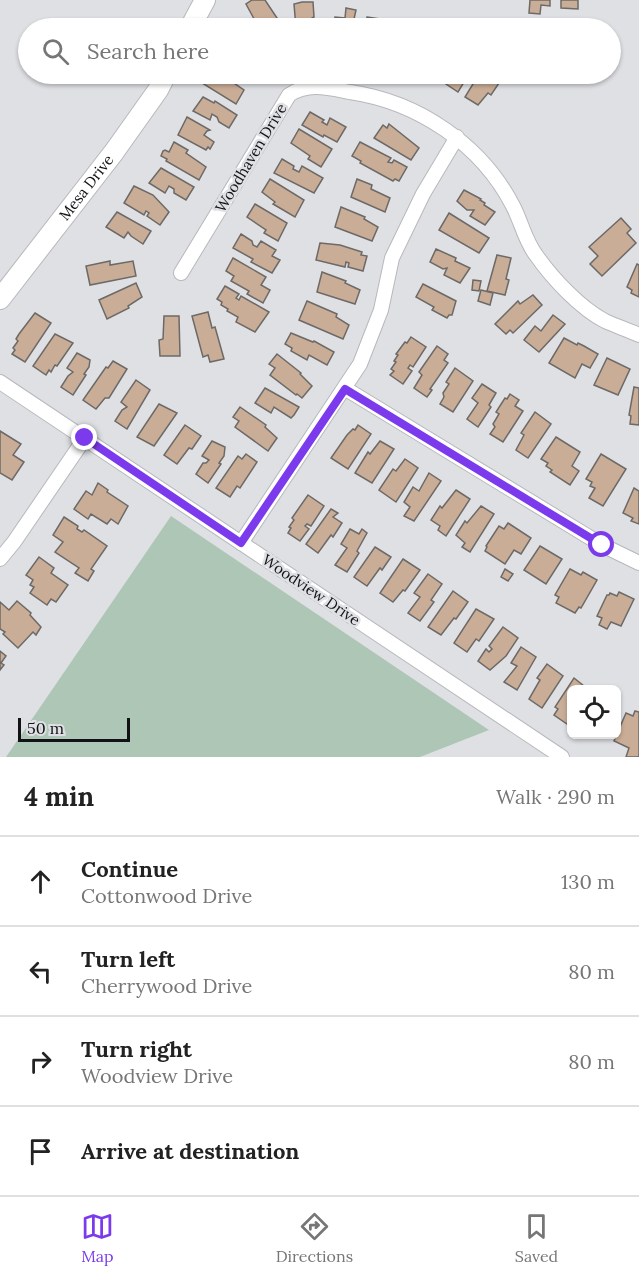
<!DOCTYPE html>
<html lang="en">
<head>
<meta charset="utf-8">
<style>
	body { margin:0; font-family:Lora,serif; background:#f2f2f2; color:#222 }
	.controls { position:absolute; right:18px; bottom:18px; display:grid; overflow:hidden; border-radius:9px; box-shadow:0 2px 4px #0004 }
	.controls button { width:54px; height:54px; display:grid; place-items:center; padding:0; border:0; border-bottom:2px solid #e0e0e0; background:#fff; color:#222; font:30px sans-serif }
	.scale { position:absolute; left:18px; bottom:15px; width:112px; box-sizing:border-box; padding-left:6px; border:3px solid #121214; border-top:0; font-size:16px; line-height:21px; white-space:nowrap; color:#121214; -webkit-text-stroke:4px #dfe0e4; paint-order:stroke }
	.stop { position:absolute; width:18px; height:18px; margin:-14px; border:4px solid #7c3aed; border-radius:50%; background:#fff }
	.stop.end { background:#7c3aed; border-color:#fff; box-shadow:0 2px 6px #0008 }
	.list { margin:0; padding:0; list-style:none }
	h2 { display:flex; justify-content:space-between; align-items:center; height:78px; margin:0; padding:0 24px; font-size:26px }
	h2 small { font-size:20px; font-weight:400; color:#767676 }
	.list li { display:grid; grid-template-columns:39px 1fr auto; gap:18px; align-items:center; box-sizing:border-box; height:90px; padding:0 24px; border-top:2px solid #e0e0e0 }
	.list b { display:block; font-size:22px; white-space:nowrap }
	.list p { margin:0; font-size:20px; white-space:nowrap; color:#767676 }
	.list em { font-size:20px; font-style:normal; color:#767676 }
	.icon { flex:none; width:33px; height:33px; fill:none; stroke:currentColor; stroke-width:2; stroke-linecap:round; stroke-linejoin:round }
	.map { position:relative; flex:none; width:639px; height:757px; overflow:hidden }
	.search { position:absolute; background:#fff; box-shadow:0 2px 4px #0004; left:18px; right:18px; top:18px; height:66px; display:flex; align-items:center; gap:15px; box-sizing:border-box; padding:0 21px; border-radius:33px; color:#767676; font-size:22px }
	.sheet { height:438px; background:#fff }
	nav { display:flex; justify-content:space-around; align-items:center; box-sizing:border-box; height:84px; border-top:2px solid #e0e0e0; background:#fff; font-size:16px; color:#767676 }
	nav a { display:grid; justify-items:center; gap:3px }
	nav .on { color:#7c3aed }
	.map>svg:first-child { display:block }
	.green { fill:#adc6b6 }
	.building { fill:#caad97; stroke:#6c6967; stroke-width:1.5 }
	.lines { fill:none; stroke-linecap:round; stroke-linejoin:round }
	.street-casing { stroke:#b7b8bc; stroke-width:16 }
	.secondary-casing { stroke:#b7b8bc; stroke-width:22 }
	.street { stroke:#fff; stroke-width:14 }
	.secondary { stroke:#fff; stroke-width:20 }
	.route { stroke:#7c3aed; stroke-width:8 }
	.labels { text-anchor:middle; stroke-width:5; stroke-linejoin:round; paint-order:stroke }
	.street-label { font-size:15px; fill:#121214; stroke:#dfe0e4 }
</style>
</head>
<body>
<div class="map">
<svg width="639" height="757" viewBox="0 0 639 757">
	<rect width="100%" height="100%" fill="#dfe0e4"/>
	<polygon class="green" points="171,516 489,730 420,757 6,757"/>
	<g class="building">
		<polygon points="252,0 265,0 281,24 279,25 281,28 259,28 246,4"/>
		<polygon points="530,0 550,0 550,6 541,5 540,14 529,13"/>
		<polygon points="561,0 578,0 578,9 561,8"/>
		<polygon points="302,2 313,2 314,17 312,18 312,28 296,28 294,4"/>
		<polygon points="346,8 356,10 352,28 334,28 335,17 345,18"/>
		<polygon points="367,17 386,20 385,28 365,28"/>
		<polygon points="206,74 225,74 233,78 231,81 244,90 236,104 202,83"/>
		<polygon points="452,74 469,74 458,92 446,84"/>
		<polygon points="479,74 505,74 491,95 488,93 478,105 465,97"/>
		<polygon points="203,97 214,103 215,101 237,115 229,128 219,122 217,117 212,114 210,120 193,111"/>
		<polygon points="310,112 324,120 322,122 327,125 330,118 346,127 337,142 324,135 323,137 302,125"/>
		<polygon points="187,117 210,130 207,131 204,135 214,142 210,149 208,147 206,150 178,135"/>
		<polygon points="389,124 419,148 411,160 374,138 383,125 387,128"/>
		<polygon points="299,129 332,149 321,167 308,159 310,156 291,143"/>
		<polygon points="174,142 188,150 186,153 206,167 199,180 166,161 167,159 161,156 163,151 165,150 169,152"/>
		<polygon points="360,142 391,158 388,162 392,163 394,160 407,167 399,181 395,179 393,181 360,163 361,161 352,156"/>
		<polygon points="282,159 294,166 293,169 299,172 302,166 323,178 314,193 274,173"/>
		<polygon points="161,168 194,187 186,200 174,193 174,189 169,186 165,193 149,183"/>
		<polygon points="270,179 304,200 295,217 273,204 275,202 262,192"/>
		<polygon points="357,179 372,185 371,189 390,198 385,212 351,197"/>
		<polygon points="134,186 153,195 169,212 160,225 147,216 149,213 146,211 144,215 124,203"/>
		<polygon points="464,190 481,199 480,200 485,203 484,205 495,212 485,225 470,216 474,210 467,210 457,201"/>
		<polygon points="255,204 287,223 278,241 264,233 266,230 247,217"/>
		<polygon points="341,207 365,217 364,219 378,227 372,241 335,227"/>
		<polygon points="117,212 151,231 143,244 131,236 128,232 124,238 106,227"/>
		<polygon points="449,213 489,238 479,253 439,230"/>
		<polygon points="621,218 631,229 627,233 636,243 602,276 590,264 598,256 589,247"/>
		<polygon points="241,234 252,241 253,245 257,247 261,241 276,250 272,256 280,260 272,273 251,262 253,259 233,248"/>
		<polygon points="320,243 340,245 362,252 361,255 367,256 363,271 348,267 349,263 346,262 345,267 316,260"/>
		<polygon points="436,249 456,258 455,261 470,268 460,283 444,275 447,268 443,269 430,262"/>
		<polygon points="497,255 511,258 506,279 509,280 505,295 487,291"/>
		<polygon points="233,258 266,277 261,285 270,290 263,303 247,294 249,291 231,281 234,276 226,271"/>
		<polygon points="110,261 110,265 133,261 136,276 90,285 86,266"/>
		<polygon points="637,264 639,265 639,297 631,293 632,290 627,287"/>
		<polygon points="322,272 346,281 345,283 360,290 355,304 317,292"/>
		<polygon points="473,280 481,281 479,291 472,290"/>
		<polygon points="136,283 142,297 128,306 129,308 107,319 99,300"/>
		<polygon points="423,284 456,301 452,315 449,315 447,318 432,310 434,307 416,297"/>
		<polygon points="225,286 239,294 236,298 239,300 241,296 269,312 255,332 236,322 238,317 227,311 228,309 221,305 222,302 217,299"/>
		<polygon points="481,290 493,293 490,305 478,301"/>
		<polygon points="533,295 542,305 513,333 510,330 506,334 495,324 518,301 520,304"/>
		<polygon points="307,301 337,314 336,317 349,325 343,339 299,320"/>
		<polygon points="208,312 212,328 215,327 224,359 210,362 208,355 203,357 192,316"/>
		<polygon points="35,313 51,323 25,362 12,354 15,350 13,348 18,341 16,339 19,334"/>
		<polygon points="553,315 565,324 539,352 524,340 535,326 541,331"/>
		<polygon points="164,316 179,316 180,356 160,356 159,340 163,339"/>
		<polygon points="291,333 313,342 314,341 334,352 327,365 309,355 307,360 291,351 292,348 285,344"/>
		<polygon points="55,334 73,343 57,366 55,365 51,372 49,370 46,375 33,366"/>
		<polygon points="411,337 426,347 413,367 410,365 408,368 412,371 403,384 390,375 394,371 391,369 396,362 394,361 398,355 396,354 405,342 407,343"/>
		<polygon points="564,338 577,345 578,343 584,346 598,354 590,368 582,364 575,378 549,363"/>
		<polygon points="437,346 448,354 444,360 448,363 430,389 432,390 427,397 414,388 422,375 419,372"/>
		<polygon points="77,353 90,360 89,367 84,374 86,375 73,395 61,387 68,376 73,372 67,368"/>
		<polygon points="277,354 301,373 300,374 312,386 302,398 297,394 296,395 270,375 275,368 269,364"/>
		<polygon points="607,358 630,369 618,395 594,385"/>
		<polygon points="113,361 127,369 109,398 105,398 96,409 83,400 106,367 108,368"/>
		<polygon points="455,368 473,381 453,412 440,404 444,397 443,393 449,384 446,382"/>
		<polygon points="136,380 150,390 127,429 115,421 122,410 127,407 121,402"/>
		<polygon points="482,384 496,393 489,405 491,407 478,427 467,419 478,403 472,398"/>
		<polygon points="634,387 639,388 639,425 630,424 631,416 629,415"/>
		<polygon points="265,388 299,407 294,415 291,418 274,407 271,413 255,403"/>
		<polygon points="510,394 519,400 515,406 523,411 503,442 490,434 495,427 493,424 499,414 496,412 505,398 507,399"/>
		<polygon points="159,404 177,413 154,446 137,437"/>
		<polygon points="240,407 266,425 265,427 277,438 268,451 235,427 239,421 233,417"/>
		<polygon points="535,412 551,424 528,458 516,450 524,435 521,433"/>
		<polygon points="185,425 201,436 192,449 189,448 177,464 164,455"/>
		<polygon points="358,425 371,434 348,469 331,458 347,435 353,429 355,430"/>
		<polygon points="0,431 21,444 13,455 24,462 12,480 0,473"/>
		<polygon points="556,437 580,452 572,466 579,471 570,485 550,472 552,470 546,466 548,463 541,459"/>
		<polygon points="212,441 225,447 224,456 219,463 221,464 208,483 196,474 203,463 206,463 209,460 202,456"/>
		<polygon points="380,441 394,449 372,483 355,473 368,452 370,454"/>
		<polygon points="246,454 257,462 240,488 237,486 230,497 216,488 238,456 242,459"/>
		<polygon points="601,454 626,469 603,506 589,498 595,488 590,486 592,482 586,479"/>
		<polygon points="405,459 418,468 396,502 379,490 393,469 396,471"/>
		<polygon points="429,473 441,481 414,521 404,516 410,507 404,502 413,487 419,491"/>
		<polygon points="98,483 108,490 107,492 128,506 118,524 111,519 107,524 91,514 88,519 74,509 86,491 92,495"/>
		<polygon points="634,488 639,491 639,524 631,521 633,518 623,513"/>
		<polygon points="456,490 470,499 446,536 438,530 440,526 431,520 440,506 442,508"/>
		<polygon points="308,495 324,506 311,526 307,524 305,526 309,529 300,541 288,533 291,528 289,527 294,520 292,518"/>
		<polygon points="481,506 494,514 470,552 462,547 465,543 456,535 465,521 467,523"/>
		<polygon points="331,509 338,513 333,517 342,523 333,537 331,535 318,553 306,544"/>
		<polygon points="64,517 78,526 77,529 82,532 84,530 107,546 91,569 94,571 88,581 75,573 79,568 55,552 63,542 53,535"/>
		<polygon points="508,523 531,538 521,554 514,550 505,564 485,551 487,547 486,546 499,526 504,529"/>
		<polygon points="350,529 359,534 362,529 367,533 357,551 359,553 347,572 335,565 347,548 341,544"/>
		<polygon points="540,546 562,559 546,584 524,570"/>
		<polygon points="375,547 391,557 382,570 380,568 367,586 354,577"/>
		<polygon points="39,557 54,568 51,573 68,585 56,602 51,599 47,605 30,593 34,587 30,585 33,580 26,575"/>
		<polygon points="403,559 420,570 405,591 403,590 393,602 380,593"/>
		<polygon points="505,569 513,574 508,581 501,577"/>
		<polygon points="570,569 581,575 583,572 597,580 581,608 579,607 575,613 556,603 559,597 555,595"/>
		<polygon points="428,574 442,584 431,600 434,602 420,621 408,613 420,597 414,593"/>
		<polygon points="453,591 468,602 456,619 454,618 441,635 428,627"/>
		<polygon points="619,592 634,599 621,626 611,622 607,629 599,625 602,618 597,616 607,595 609,595 610,593 617,596"/>
		<polygon points="17,601 31,613 30,615 41,627 36,635 33,632 18,648 3,634 5,632 0,629 0,602 9,610"/>
		<polygon points="476,609 494,619 479,641 476,639 467,652 454,643"/>
		<polygon points="503,627 518,638 506,656 490,670 478,661 486,649 489,652 492,649 489,646"/>
		<polygon points="521,647 536,657 517,690 504,682 517,666 511,663"/>
		<polygon points="0,651 6,656 1,663 4,665 0,670"/>
		<polygon points="547,664 563,676 542,708 529,699 540,680 537,678"/>
		<polygon points="574,678 589,690 572,690 572,717 567,724 554,715 558,709 555,707"/>
		<polygon points="635,711 639,712 639,757 626,757 629,748 614,741 626,713 633,716"/>
	</g>
	<g class="lines">
		<g class="street-casing">
			<g id="street">
				<path d="M 181,273 L 289,95 C 308,82 329,88 350,92 C 418,102 481,144 513,206 C 521,221 525,241 536,255 C 552,278 580,308 605,321 C 616,326 628,330 639,335"/>
				<polyline points="0,382 562,757"/>
				<polyline points="346,389 602,545 639,563"/>
				<polyline points="241,543 360,364 381,310 392,258 423,194 457,137"/>
				<polyline points="0,559 14,542 85,438"/>
			</g>
		</g>
		<g class="secondary-casing">
			<g id="secondary">
				<polyline points="190,28 205,0"/>
				<path id="s1" d="M 0,299 L 114,152 L 158,90 L 166,74"/>
			</g>
		</g>
		<use href="#street" class="street"/>
		<use href="#secondary" class="secondary"/>
	</g>
	<g class="lines">
		<polyline class="route" points="85,438 241,543 345,389 602,545"/>
	</g>
	<g class="labels">
		<g class="street-label">
			<text transform="translate(251 158) rotate(-59)" y="5">Woodhaven Drive</text>
			<text dy="5" stroke="none"><textPath href="#s1" startOffset="141">Mesa Drive</textPath></text>
			<text transform="translate(311 590) rotate(34)" y="5">Woodview Drive</text>
		</g>
	</g>
</svg>
<div class="controls">
<button><svg class="icon" aria-label="locate" viewBox="0 0 24 24"><circle cx="12" cy="12" r="6"/><path d="M12 2v4M12 18v4M2 12h4M18 12h4"/></svg></button>
</div>
<div class="scale">50 m</div>
<div class="stop" style="left:602px;top:545px"></div>
<div class="stop end" style="left:85px;top:438px"></div>
<div class="search"><svg class="icon" aria-label="search" viewBox="0 0 24 24"><circle cx="10" cy="10" r="6"/><path d="M15 15l6 6"/></svg>Search here</div>
</div>
<section class="sheet">
<h2>4 min<small>Walk · 290 m</small></h2>
<ul class="list">
<li><svg class="icon" aria-label="ahead" viewBox="0 0 24 24"><path d="M12 20V5M6 11l6-6 6 6"/></svg><div><b>Continue</b><p>Cottonwood Drive</p></div><em>130 m</em></li>
<li><svg class="icon" aria-label="left" viewBox="0 0 24 24"><path d="M17 20v-9H6M10 6l-5 5 5 5"/></svg><div><b>Turn left</b><p>Cherrywood Drive</p></div><em>80 m</em></li>
<li><svg class="icon" aria-label="right" viewBox="0 0 24 24"><path d="M7 20v-9h11M14 6l5 5-5 5"/></svg><div><b>Turn right</b><p>Woodview Drive</p></div><em>80 m</em></li>
<li><svg class="icon" aria-label="arrive" viewBox="0 0 24 24"><path d="M6 21V4h12l-3 4 3 4H6"/></svg><div><b>Arrive at destination</b></div></li>
</ul>
</section>
<nav>
<a class="on"><svg class="icon" aria-label="map" viewBox="0 0 24 24"><path d="M3 6l6-2 6 2 6-2v14l-6 2-6-2-6 2zM9 4v14M15 6v14"/></svg>Map</a>
<a><svg class="icon" aria-label="directions" viewBox="0 0 24 24"><path d="M12 3l9 9-9 9-9-9zM9 14v-3h6M13 9l2 2-2 2"/></svg>Directions</a>
<a><svg class="icon" aria-label="saved" viewBox="0 0 24 24"><path d="M7 4h10v16l-5-4-5 4z"/></svg>Saved</a>
</nav>
</body>
</html>
